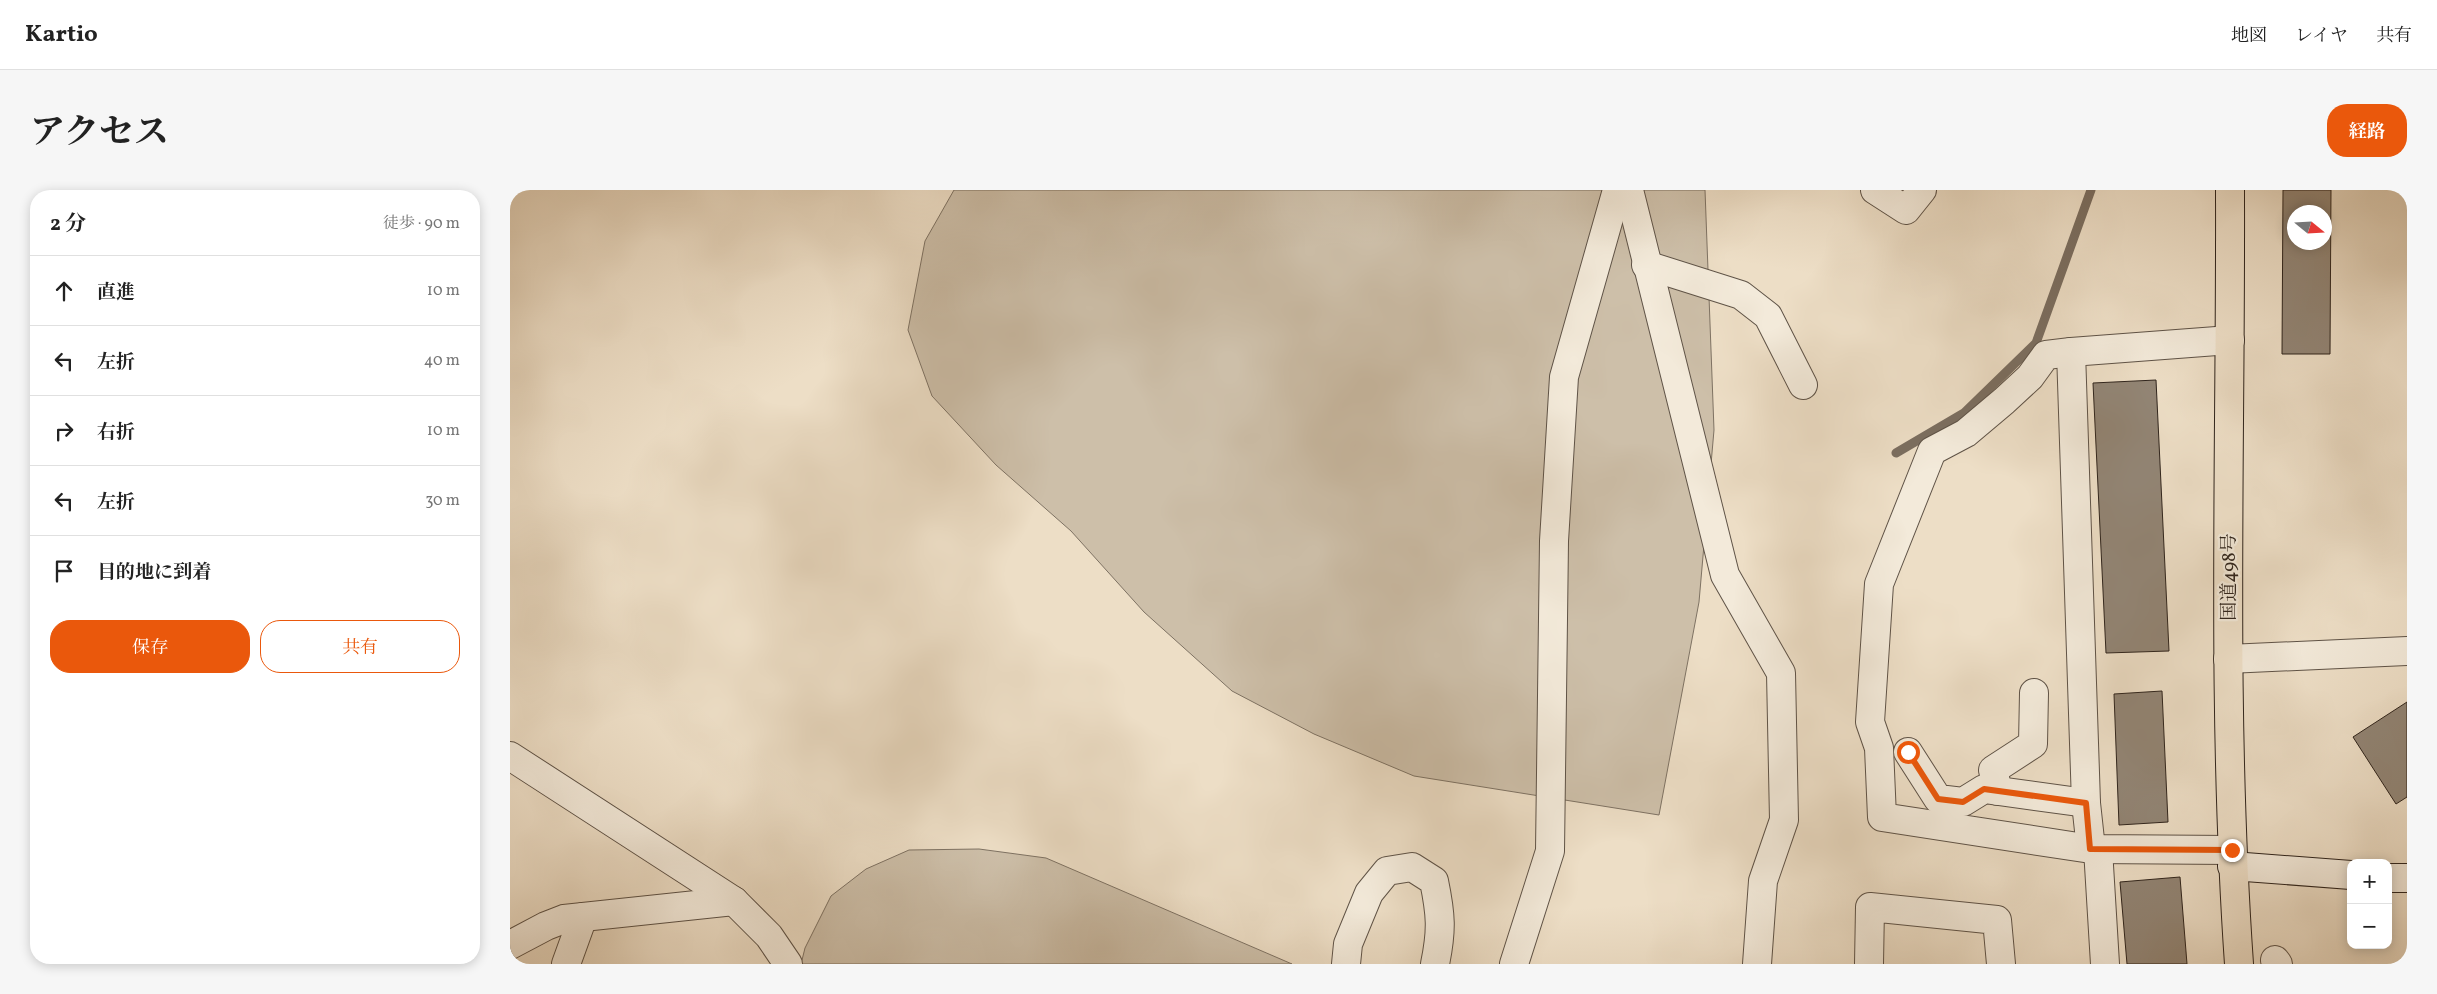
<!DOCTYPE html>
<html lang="ja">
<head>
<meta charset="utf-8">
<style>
	body { margin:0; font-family:Vollkorn,"Noto Serif JP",serif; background:#f6f6f6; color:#222 }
	.controls { position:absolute; right:15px; bottom:15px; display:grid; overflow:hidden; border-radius:10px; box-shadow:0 2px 12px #0003 }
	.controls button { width:45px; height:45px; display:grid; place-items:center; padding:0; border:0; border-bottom:1px solid #e0e0e0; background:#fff; color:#222; font:25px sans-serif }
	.compass { position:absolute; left:1777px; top:15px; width:45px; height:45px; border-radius:50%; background:#fff; box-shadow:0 2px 12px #0003; rotate:108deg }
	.stop { position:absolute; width:15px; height:15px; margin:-11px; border:4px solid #ea580c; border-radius:50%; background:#fff }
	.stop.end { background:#ea580c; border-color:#fff; box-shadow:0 1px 5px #0008 }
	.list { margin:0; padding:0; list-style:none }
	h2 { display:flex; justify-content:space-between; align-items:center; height:65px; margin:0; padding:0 20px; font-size:21px }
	h2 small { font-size:16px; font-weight:400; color:#767676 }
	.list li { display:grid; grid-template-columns:32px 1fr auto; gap:15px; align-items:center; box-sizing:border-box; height:70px; padding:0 20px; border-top:1px solid #e0e0e0 }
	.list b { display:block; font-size:19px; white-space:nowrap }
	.list em { font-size:16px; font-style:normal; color:#767676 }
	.actions { display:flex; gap:10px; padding:15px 20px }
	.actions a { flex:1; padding:11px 0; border:1px solid #ea580c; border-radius:20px; text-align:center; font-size:18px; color:#ea580c }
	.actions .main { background:#ea580c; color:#fff }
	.icon { flex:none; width:28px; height:28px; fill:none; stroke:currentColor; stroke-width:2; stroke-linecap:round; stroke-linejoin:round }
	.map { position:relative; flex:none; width:1897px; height:774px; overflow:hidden; border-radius:20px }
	header { display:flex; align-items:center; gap:30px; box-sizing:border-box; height:70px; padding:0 25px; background:#fff; border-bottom:1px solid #e0e0e0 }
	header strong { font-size:24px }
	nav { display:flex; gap:28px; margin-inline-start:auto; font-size:18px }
	.intro { display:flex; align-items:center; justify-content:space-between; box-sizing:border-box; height:120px; padding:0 30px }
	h1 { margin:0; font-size:35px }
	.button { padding:12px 22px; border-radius:20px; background:#ea580c; color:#fff; font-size:18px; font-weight:700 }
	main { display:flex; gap:30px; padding:0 30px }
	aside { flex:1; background:#fff; border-radius:20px; box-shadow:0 2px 12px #0003 }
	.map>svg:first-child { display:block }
	.green { fill:#cdbfa9; stroke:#7e7263 }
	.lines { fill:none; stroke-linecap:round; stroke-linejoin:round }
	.stream { stroke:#7b6e60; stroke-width:9 }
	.building { fill:#928575; stroke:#30251d; fill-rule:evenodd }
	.street-casing { stroke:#5f5347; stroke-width:30 }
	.secondary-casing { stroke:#30251d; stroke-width:30 }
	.highway-casing { stroke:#30251d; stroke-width:30 }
	.street { stroke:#f3eada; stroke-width:28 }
	.secondary { stroke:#f3eada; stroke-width:28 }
	.highway { stroke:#eddec6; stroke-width:28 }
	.route { stroke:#ea580c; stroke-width:6 }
	.labels { text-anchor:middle; stroke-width:4.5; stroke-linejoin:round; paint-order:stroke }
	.street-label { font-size:19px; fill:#30251d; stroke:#f3eada }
</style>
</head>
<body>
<header>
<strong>Kartio</strong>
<nav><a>地図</a><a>レイヤ</a><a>共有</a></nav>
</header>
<div class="intro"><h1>アクセス</h1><a class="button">経路</a></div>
<main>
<aside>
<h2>2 分<small>徒歩 · 90 m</small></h2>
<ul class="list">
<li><svg class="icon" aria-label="ahead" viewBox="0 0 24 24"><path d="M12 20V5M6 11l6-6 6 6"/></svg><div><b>直進</b></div><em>10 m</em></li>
<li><svg class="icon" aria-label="left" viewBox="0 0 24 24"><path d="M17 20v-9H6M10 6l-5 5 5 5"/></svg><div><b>左折</b></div><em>40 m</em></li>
<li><svg class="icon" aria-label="right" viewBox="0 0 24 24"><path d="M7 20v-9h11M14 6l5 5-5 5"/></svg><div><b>右折</b></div><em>10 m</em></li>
<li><svg class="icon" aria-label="left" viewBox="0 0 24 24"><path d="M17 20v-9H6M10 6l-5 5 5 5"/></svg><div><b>左折</b></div><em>30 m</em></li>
<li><svg class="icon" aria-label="arrive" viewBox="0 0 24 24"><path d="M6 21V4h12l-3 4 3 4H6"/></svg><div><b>目的地に到着</b></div></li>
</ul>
<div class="actions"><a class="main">保存</a><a>共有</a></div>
</aside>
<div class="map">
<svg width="1897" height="774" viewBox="0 0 1897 774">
	<rect width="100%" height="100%" fill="#eddec6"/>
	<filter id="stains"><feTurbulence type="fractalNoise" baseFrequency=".004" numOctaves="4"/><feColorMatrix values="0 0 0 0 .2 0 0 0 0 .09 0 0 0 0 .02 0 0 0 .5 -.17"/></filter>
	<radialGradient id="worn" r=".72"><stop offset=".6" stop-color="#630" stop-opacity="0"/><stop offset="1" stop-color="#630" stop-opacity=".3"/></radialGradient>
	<g class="green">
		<polygon points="444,0 1195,0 1204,240 1189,412 1149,625 904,586 804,544 722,501 634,422 561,341 486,275 422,206 398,140 415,51"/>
		<polygon points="469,659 536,668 782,774 291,774 295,758 321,706 356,679 399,660"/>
	</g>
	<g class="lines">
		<polyline class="stream" points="1386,263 1454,223 1526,153 1581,0"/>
	</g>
	<g class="building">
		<path d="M 1773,0 L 1821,0 L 1820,164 L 1772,164 ZM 1784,22 L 1814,22 L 1814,52 L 1784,52 Z"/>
		<polygon points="1646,190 1659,461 1596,463 1583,193"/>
		<polygon points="1652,501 1658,632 1609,635 1604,504"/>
		<polygon points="1897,512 1897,607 1886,614 1843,547"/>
		<polygon points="1670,687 1677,774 1617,774 1610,692"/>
	</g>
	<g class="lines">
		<g class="street-casing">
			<g id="street">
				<polyline points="1119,0 1215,385 1271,483 1274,630 1253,691 1247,774"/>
				<polyline points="1365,0 1396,20 1412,0"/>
				<polyline points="1136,75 1231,105 1258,126 1293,195"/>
				<polyline points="1561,162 1536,165 1520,187 1494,211 1456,243 1422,261 1369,394 1360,532 1369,558 1372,627 1581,659 1722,660"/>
				<polyline points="1718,469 1897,461"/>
				<polyline points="1398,562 1428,609 1453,612 1474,599 1576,613"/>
				<polyline points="0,566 224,711 259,746 278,774"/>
				<polyline points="1488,601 1483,580 1523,554 1524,503"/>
				<polyline points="1581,659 1576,613 1561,162 1720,150"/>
				<polyline points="1588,659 1595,774"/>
				<polyline points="0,755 36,736 54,729 224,711"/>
				<polyline points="1765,770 1768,774"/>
				<polyline points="56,774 73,727"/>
				<path d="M 836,774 L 838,754 L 859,703 L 877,681 L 902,677 L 924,691 C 931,725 932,740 925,774"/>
				<polyline points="1004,774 1040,661 1044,351 1054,187 1107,0"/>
				<polyline points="1359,774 1360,717 1487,730 1491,774"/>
			</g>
		</g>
		<g class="secondary-casing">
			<g id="secondary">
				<polyline points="1722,676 1841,685"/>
				<polyline points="1878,688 1897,688"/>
			</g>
		</g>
		<g class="highway-casing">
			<path id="highway" d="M 1720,0 C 1721,258 1711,516 1729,774"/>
		</g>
		<use href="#street" class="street"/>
		<use href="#secondary" class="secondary"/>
		<use href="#highway" class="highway"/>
	</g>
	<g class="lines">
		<polyline class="route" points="1398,562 1428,609 1453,612 1474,599 1576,613 1580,659 1722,660"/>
	</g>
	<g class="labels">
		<g class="street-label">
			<text transform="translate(1718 387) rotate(-90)" y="7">国道498号</text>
		</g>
	</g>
	<rect width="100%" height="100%" filter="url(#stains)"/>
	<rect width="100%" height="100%" fill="url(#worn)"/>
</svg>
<div class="controls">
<button>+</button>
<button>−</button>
</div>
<svg class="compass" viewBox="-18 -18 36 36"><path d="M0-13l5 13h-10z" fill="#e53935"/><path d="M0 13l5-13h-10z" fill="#767676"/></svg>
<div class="stop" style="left:1398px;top:562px"></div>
<div class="stop end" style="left:1722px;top:660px"></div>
</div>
</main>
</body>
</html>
